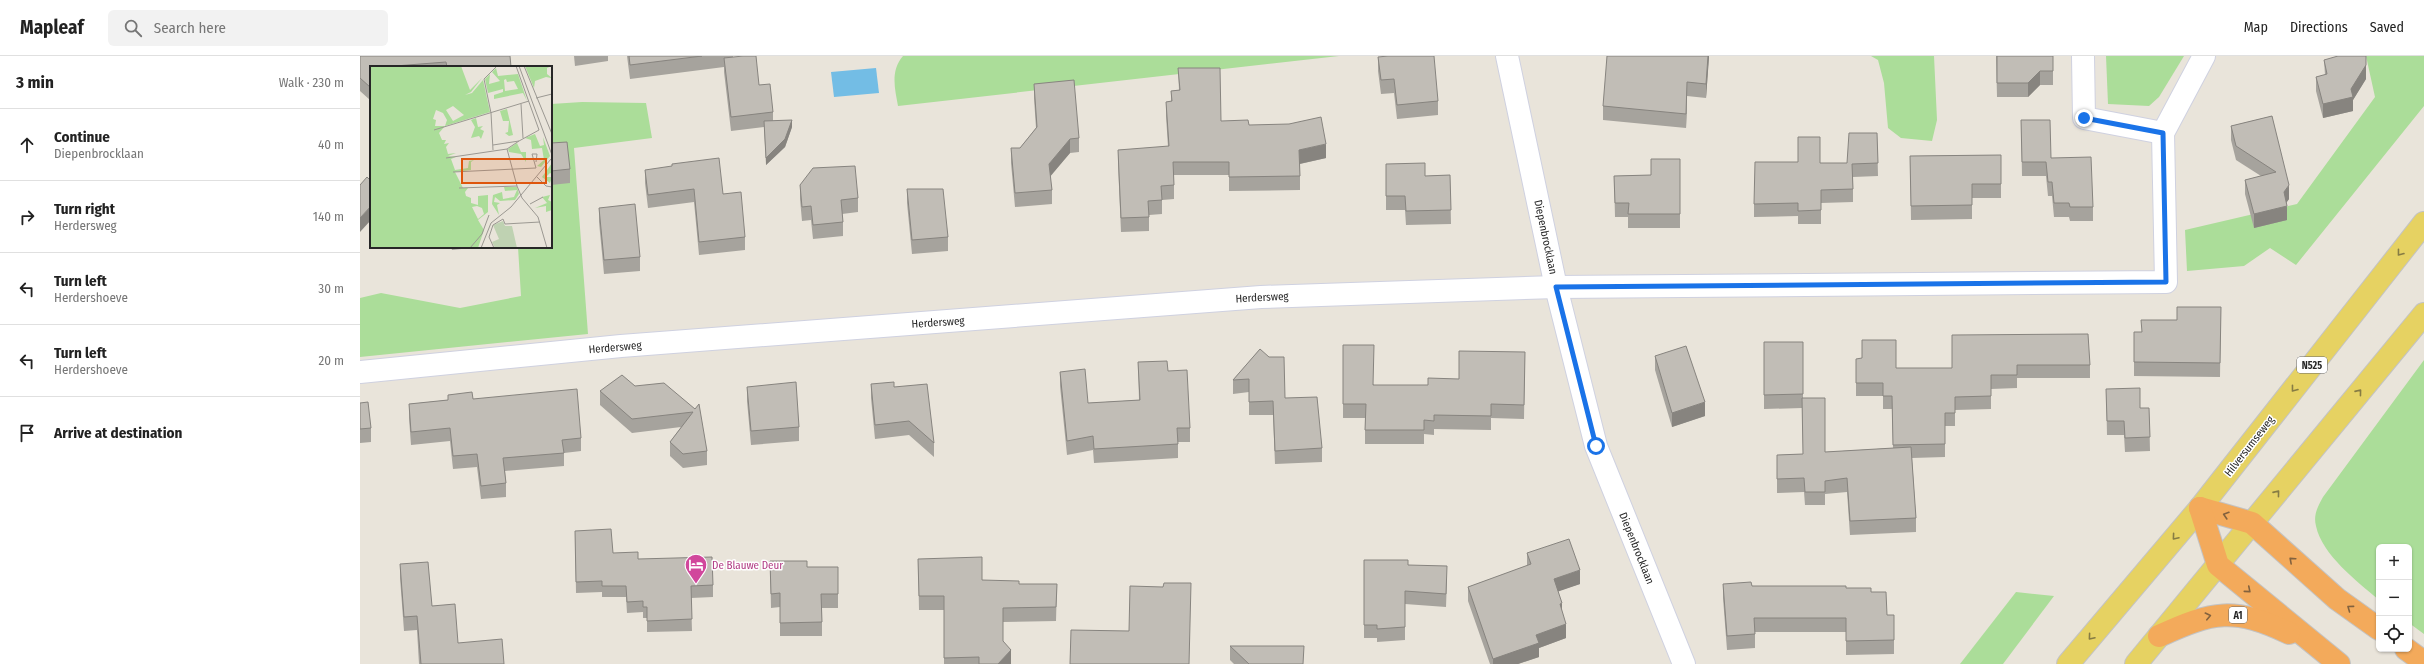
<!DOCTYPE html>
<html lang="en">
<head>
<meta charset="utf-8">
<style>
	body { margin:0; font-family:"Fira Sans Condensed",sans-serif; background:#f2f2f2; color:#222 }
	.controls { position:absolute; right:12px; bottom:12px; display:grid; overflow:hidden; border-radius:6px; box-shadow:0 1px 3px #0004 }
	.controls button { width:36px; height:36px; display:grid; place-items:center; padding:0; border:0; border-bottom:1px solid #e0e0e0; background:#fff; color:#222; font:20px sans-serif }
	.stop { position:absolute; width:12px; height:12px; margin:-9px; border:3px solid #1a73e8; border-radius:50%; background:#fff }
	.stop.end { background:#1a73e8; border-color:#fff; box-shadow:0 1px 4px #0008 }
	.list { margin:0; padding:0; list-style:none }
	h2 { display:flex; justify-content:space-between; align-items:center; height:52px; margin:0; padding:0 16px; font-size:17px }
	h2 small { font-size:13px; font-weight:400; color:#767676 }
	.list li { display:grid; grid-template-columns:26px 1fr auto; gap:12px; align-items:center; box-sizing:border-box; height:72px; padding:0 16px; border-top:1px solid #e0e0e0 }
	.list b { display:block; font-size:15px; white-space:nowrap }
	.list p { margin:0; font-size:13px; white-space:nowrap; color:#767676 }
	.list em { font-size:13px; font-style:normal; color:#767676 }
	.icon { flex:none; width:22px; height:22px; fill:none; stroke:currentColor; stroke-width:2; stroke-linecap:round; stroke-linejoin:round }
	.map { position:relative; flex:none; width:2064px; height:608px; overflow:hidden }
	header { display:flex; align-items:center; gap:24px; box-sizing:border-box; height:56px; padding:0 20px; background:#fff; border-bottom:1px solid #e0e0e0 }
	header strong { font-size:19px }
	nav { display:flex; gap:22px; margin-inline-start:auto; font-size:14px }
	.search { width:280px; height:36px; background:#f2f2f2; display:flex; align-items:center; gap:10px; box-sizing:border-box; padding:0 14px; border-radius:6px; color:#767676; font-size:15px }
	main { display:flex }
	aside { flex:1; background:#fff }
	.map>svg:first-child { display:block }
	.green { fill:#abdd99 }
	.water { fill:#73bde5 }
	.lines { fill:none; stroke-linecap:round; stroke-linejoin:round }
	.minor-casing { stroke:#cfd1e0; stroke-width:24 }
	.major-casing { stroke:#c3c3c3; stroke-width:24 }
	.highway-casing { stroke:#c3c3c3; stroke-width:24 }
	.minor { stroke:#fff; stroke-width:22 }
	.major { stroke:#e6d262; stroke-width:22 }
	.highway { stroke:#f3aa5b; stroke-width:22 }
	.wall { fill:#a6a39d }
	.shaded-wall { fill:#87847f }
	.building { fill:#c1bdb6; stroke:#87847f }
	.oneway { stroke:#867c44 }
	.oneway2 { stroke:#83623e }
	.route { stroke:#1a73e8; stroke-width:5 }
	.labels { text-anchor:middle; stroke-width:3; stroke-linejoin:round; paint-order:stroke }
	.shield { fill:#fff; stroke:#686868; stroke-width:1 }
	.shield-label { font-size:10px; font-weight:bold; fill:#272727 }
	.street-label { font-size:11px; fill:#272727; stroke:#fff }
	.hotel-label { font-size:11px; fill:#b23c85; stroke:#fff; text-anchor:start }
	.inset-road { fill:none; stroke:#9b9892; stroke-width:1 }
	.view { fill:#de560d; fill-opacity:0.15; stroke:#de560d; stroke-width:2 }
	.inset-edge { fill:none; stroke:#272727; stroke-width:2 }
</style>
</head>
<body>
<header>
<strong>Mapleaf</strong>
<div class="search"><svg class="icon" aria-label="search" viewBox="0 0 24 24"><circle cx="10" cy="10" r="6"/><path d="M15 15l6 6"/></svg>Search here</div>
<nav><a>Map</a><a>Directions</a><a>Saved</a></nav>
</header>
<main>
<aside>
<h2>3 min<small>Walk · 230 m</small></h2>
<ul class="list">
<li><svg class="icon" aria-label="ahead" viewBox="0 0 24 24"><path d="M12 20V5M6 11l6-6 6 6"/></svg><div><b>Continue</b><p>Diepenbrocklaan</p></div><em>40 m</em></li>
<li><svg class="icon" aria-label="right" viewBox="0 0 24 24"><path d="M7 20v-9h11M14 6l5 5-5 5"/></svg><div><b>Turn right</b><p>Herdersweg</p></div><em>140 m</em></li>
<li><svg class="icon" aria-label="left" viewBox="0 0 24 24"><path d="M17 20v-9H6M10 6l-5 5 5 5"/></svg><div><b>Turn left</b><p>Herdershoeve</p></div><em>30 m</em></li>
<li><svg class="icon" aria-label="left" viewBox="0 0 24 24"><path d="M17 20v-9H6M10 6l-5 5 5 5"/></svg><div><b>Turn left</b><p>Herdershoeve</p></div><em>20 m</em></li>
<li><svg class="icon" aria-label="arrive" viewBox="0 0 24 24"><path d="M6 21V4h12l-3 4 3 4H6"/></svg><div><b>Arrive at destination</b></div></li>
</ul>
</aside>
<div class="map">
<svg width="2064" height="608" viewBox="0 0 2064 608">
	<rect width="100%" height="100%" fill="#e9e4da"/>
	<g class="green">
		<path d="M 543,0 L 979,0 L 538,50 C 535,33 530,15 543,0 Z"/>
		<polygon points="1511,0 1574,0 1577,64 1572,85 1541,82 1528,72 1524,27 1518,4"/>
		<polygon points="1746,0 1824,0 1799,41 1789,50 1748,48"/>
		<polygon points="2006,0 2064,0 2064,50 1936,209 1910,192 1884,210 1827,215 1825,174 1937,148 2015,41"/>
		<polygon points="222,46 286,47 292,82 214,92 228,278 0,301 0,242 21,237 100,252 161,240 158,191 191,191 191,48"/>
		<path d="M 2064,304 L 2064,578 L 2049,567 L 2049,491 L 2019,491 L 2019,544 C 1998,526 1962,499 1956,470 C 1953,459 1958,450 1963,441 Z"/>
		<polygon points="1656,536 1694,540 1643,608 1600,608"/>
	</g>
	<polygon class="water" points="516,12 519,37 474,41 471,16"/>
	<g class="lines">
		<g class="minor-casing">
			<g id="minor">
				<polyline points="1147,0 1196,231 1236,390 1324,608"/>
				<polyline points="1723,0 1724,62 1803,77"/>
				<polyline points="0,316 261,290 901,241 1196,231 1806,226 1803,77 1844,0"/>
			</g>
		</g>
		<g class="major-casing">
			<g id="major">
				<polyline points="1708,608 1840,452 2064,167"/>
				<polyline points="1776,608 2064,258"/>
			</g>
		</g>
		<g class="highway-casing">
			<g id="highway">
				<polyline points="1840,452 1892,467 1977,543 2019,573"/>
				<polyline points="1840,452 1858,509 1979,608"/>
				<path d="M 1799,580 C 1853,555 1874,551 1929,577"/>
				<polyline points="2046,593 2064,606"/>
			</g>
		</g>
		<use href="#minor" class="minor"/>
		<use href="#major" class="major"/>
		<use href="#highway" class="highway"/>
	</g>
	<g class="wall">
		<polygon points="0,0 151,11 11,11 11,44 10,44 0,35"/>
		<polygon points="214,0 248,0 248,5 215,10"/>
		<polygon points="267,0 373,0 373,1 399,29 413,56 413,65 432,71 425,91 406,109 404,71 371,75 364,16 364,11 270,23"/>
		<polygon points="1349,0 1346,42 1327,40 1326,72 1243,64 1243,50"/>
		<polygon points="1636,0 1693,0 1693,29 1680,29 1668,41 1637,41"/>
		<polygon points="1018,1 1078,45 1078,59 1037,63 1034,37 1021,38 1018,15"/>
		<polygon points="1964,4 2006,23 1993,44 1993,55 1963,62 1956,35 1956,21 1965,19"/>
		<polygon points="818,12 861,65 889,69 966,102 940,108 940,134 869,135 869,119 814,119 814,143 802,144 802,158 789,159 789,175 761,176 758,108 758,94 808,91 806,60 806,46 811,45 811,35 819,34"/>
		<polygon points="674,28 719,82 719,96 710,97 690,120 692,134 692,148 655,151 651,107 651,92 660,92 676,72 674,42"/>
		<polygon points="1912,60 1929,143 1926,147 1927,164 1894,172 1885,138 1885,124 1901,120 1876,104 1871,84 1871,70"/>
		<polygon points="1661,64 1691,102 1733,151 1733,165 1710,165 1709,161 1694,161 1692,140 1688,140 1686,120 1662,120"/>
		<polygon points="1517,77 1518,120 1493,121 1493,146 1461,147 1461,168 1438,168 1438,160 1394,161 1394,148 1487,107"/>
		<polygon points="191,87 210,113 210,127 191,129"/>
		<polygon points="1641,99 1641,142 1612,142 1612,163 1551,164 1550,100"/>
		<polygon points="1320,103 1320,172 1268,172 1268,161 1255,161 1254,120 1291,119"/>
		<polygon points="1026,108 1065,120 1090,119 1091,168 1046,169 1045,154 1026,154"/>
		<polygon points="285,114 363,138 385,181 385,194 339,199 334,146 288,152 285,127"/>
		<polygon points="440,129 498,142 498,156 482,158 483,166 483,180 453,183 451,164 442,165 440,143"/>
		<polygon points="547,133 588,181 588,195 552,198 547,147"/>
		<polygon points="239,152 280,201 280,215 244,218 239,166"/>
		<polygon points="91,191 120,191 92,194"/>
		<polygon points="1861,251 1860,321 1774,320 1774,276 1781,276"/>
		<polygon points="1592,279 1730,309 1730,322 1657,322 1657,332 1631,333 1631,353 1595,354 1595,370 1585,370 1585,401 1552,402 1556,462 1556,476 1490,479 1487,436 1465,438 1465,449 1445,449 1444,436 1417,437 1417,399 1443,398 1442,352 1404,353 1404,286 1443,286 1443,342 1465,396 1533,392 1532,353 1523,353 1523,340 1496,340 1496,303 1536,312 1592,312"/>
		<polygon points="983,289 1014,329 1068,329 1099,323 1165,296 1164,363 1131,362 1131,374 1074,373 1074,379 1064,378 1064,388 1005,388 1005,362 983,362"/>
		<polygon points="900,293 925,342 962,392 962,406 915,408 913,359 889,359 889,336 873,338 873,324"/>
		<polygon points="1295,300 1345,360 1312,371 1295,314"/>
		<polygon points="778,306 808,315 830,372 830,386 818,386 818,402 734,407 733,394 707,399 700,330 700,316 728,347 779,344"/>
		<polygon points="511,328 534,331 574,387 574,401 549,379 515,383 511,342"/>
		<polygon points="275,330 335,353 347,395 347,409 323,412 310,400 310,386 321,371 272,377 240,349 240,335"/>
		<polygon points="387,331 439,371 439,385 391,389 387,345"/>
		<polygon points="1746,333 1780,352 1789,352 1790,395 1765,396 1764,379 1747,379"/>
		<polygon points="88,339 113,343 221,382 221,395 204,397 204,410 145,415 146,427 146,441 121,443 117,411 93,413 90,385 51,389 49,362 49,348 88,344"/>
		<polygon points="0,347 11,372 11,386 0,387"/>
		<polygon points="215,475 253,497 278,503 353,529 353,541 331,542 332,575 287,576 287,562 283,562 283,556 267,557 266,541 242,541 242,536 216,537"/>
		<polygon points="1167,497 1220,528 1198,535 1206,582 1179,592 1179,601 1158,608 1130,608 1108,545 1108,531 1167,510"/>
		<polygon points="558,503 622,524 659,528 697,528 696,565 643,566 643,585 651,608 584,608 584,554 559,554"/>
		<polygon points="1004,504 1048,509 1087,523 1086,551 1045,548 1045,584 1017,586 1017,582 1004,582"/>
		<polygon points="410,505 447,511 478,511 478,552 462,552 462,580 420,580 420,551 411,552"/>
		<polygon points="40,508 98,587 144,608 59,608 57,574 44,575 40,522"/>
		<polygon points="1363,528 1392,530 1486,532 1511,536 1527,559 1534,559 1534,598 1486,599 1486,576 1395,576 1395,592 1367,594 1363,542"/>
		<polygon points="870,590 943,608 874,608 870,604"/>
	</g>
	<g class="shaded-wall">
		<polygon points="1348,0 1349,0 1349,1 1346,42 1346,28"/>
		<polygon points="2006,9 2006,23 1993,44 1993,55 1963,62 1963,48"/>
		<polygon points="1680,15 1680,29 1668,41 1668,27"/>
		<polygon points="1327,26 1327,40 1326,72 1326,58"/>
		<polygon points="432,64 432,71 425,91 406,109 406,102"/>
		<polygon points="710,83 710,97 689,122 689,108"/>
		<polygon points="966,88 966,102 939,108 939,94"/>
		<polygon points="1929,129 1929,143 1924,150 1924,136"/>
		<polygon points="11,150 11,164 0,176 0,162"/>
		<polygon points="1927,150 1927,164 1894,172 1894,158"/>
		<polygon points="1345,346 1345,360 1312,371 1312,357"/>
		<polygon points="1220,514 1220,528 1194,537 1194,523"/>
		<polygon points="1202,547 1202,561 1200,548"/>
		<polygon points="1206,568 1206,582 1179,592 1179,601 1158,608 1133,608 1133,603 1176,579"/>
		<polygon points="651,594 651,608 638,608"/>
	</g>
	<g class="building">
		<polygon points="0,0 150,0 151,11 87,11 86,6 35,10 35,11 11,11 11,31 10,31 0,22"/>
		<polygon points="269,0 342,0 270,9"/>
		<polygon points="383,0 396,0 399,29 410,28 413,56 371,61 364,2"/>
		<polygon points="1028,0 1074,0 1078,45 1037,49 1034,23 1021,24 1018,1"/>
		<polygon points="1247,0 1348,0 1346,28 1327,26 1326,58 1243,50"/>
		<polygon points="1637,0 1693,0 1693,15 1680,15 1668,27 1637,27"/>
		<polygon points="1978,0 2006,0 2006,9 1991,33 1993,41 1963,48 1956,21 1967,18 1964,4"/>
		<polygon points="818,12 860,12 861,65 888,64 889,69 929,68 961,61 966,88 939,94 940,120 869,121 869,106 813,106 814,129 801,130 802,144 788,145 789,161 761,162 758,94 809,90 806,46 812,45 811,35 820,34"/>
		<polygon points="714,24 719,82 710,83 689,108 692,134 655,137 651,92 660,92 677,71 674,28"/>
		<polygon points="1912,60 1929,129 1924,136 1927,150 1894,158 1885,124 1916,116 1876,90 1871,70"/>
		<polygon points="432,64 425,83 406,102 404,65"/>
		<polygon points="1661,64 1690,64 1691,102 1731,101 1733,151 1710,151 1709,147 1694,147 1692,126 1688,126 1686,106 1662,106"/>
		<polygon points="1489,77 1517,77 1518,107 1492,108 1493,133 1461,134 1461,154 1438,155 1438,147 1394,148 1395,106 1438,106 1438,81 1460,81 1460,107 1487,107"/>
		<polygon points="207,86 210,113 191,115 191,87"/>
		<polygon points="1641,99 1641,128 1612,128 1612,149 1551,150 1550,100"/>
		<polygon points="359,102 363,138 381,136 385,181 339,186 334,133 288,139 285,114 312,110 312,108"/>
		<polygon points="1291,103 1320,103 1320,158 1268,158 1269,147 1255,147 1254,120 1291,119"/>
		<polygon points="1065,107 1065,120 1090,119 1091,154 1046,155 1045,140 1026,140 1026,108"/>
		<polygon points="495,110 498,142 481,144 483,166 453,169 451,150 442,151 440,129 453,112"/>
		<polygon points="7,121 11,125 11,150 0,162 0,129"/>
		<polygon points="547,133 583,133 588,181 552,184"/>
		<polygon points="275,148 280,201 244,204 239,152"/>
		<polygon points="1817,251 1861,251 1860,307 1774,306 1774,276 1782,276 1781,264 1817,264"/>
		<polygon points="1728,278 1730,309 1657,309 1657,319 1631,319 1631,340 1595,341 1595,357 1585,357 1585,388 1533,389 1532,340 1523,340 1523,327 1496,327 1496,303 1502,302 1502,284 1536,284 1536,312 1592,312 1592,279"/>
		<polygon points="1404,286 1443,286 1443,338 1404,339"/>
		<polygon points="983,289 1014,289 1013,329 1068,329 1068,322 1099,323 1099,295 1165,296 1164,349 1131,348 1131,360 1074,359 1074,365 1064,364 1064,374 1005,374 1006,348 983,348"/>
		<polygon points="1326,290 1345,346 1312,357 1295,300"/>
		<polygon points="900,293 909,301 924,301 925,342 957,341 962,392 915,395 913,345 889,346 889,323 873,324"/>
		<polygon points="807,305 808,315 827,314 830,372 817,372 818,388 734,393 733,380 707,385 700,316 725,313 728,347 780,344 778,306"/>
		<polygon points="262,319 275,330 304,327 335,353 339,348 347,395 323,398 310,386 333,356 272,363 240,335"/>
		<polygon points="436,326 439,371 391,375 387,331"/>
		<polygon points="534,326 534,331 567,328 574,387 549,365 515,369 511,328"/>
		<polygon points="1780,332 1780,352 1789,352 1790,381 1765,382 1764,365 1747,365 1746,333"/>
		<polygon points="217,333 221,382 202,384 204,397 143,402 146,427 121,430 117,398 93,400 90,372 51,376 49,348 88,344 88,339 112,336 113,343"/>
		<polygon points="1442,342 1465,342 1465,396 1551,391 1556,462 1490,465 1487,422 1465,425 1465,436 1445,436 1444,422 1417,423 1417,399 1443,398"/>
		<polygon points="8,346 11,372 0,373 0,347"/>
		<polygon points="251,473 253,497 278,496 278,503 352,501 353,529 331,530 332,563 287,565 287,551 283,551 283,545 267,546 266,530 242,530 242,525 216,526 215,475"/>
		<polygon points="1209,483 1220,514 1194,523 1202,547 1200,548 1206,568 1176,579 1179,587 1133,603 1108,531 1171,508 1167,497"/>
		<polygon points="622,501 622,524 659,525 659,528 697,528 696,551 643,552 643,585 651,594 638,608 619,608 619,601 584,602 584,540 559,540 558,503"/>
		<polygon points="1004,504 1048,504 1048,509 1087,510 1086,538 1045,535 1045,571 1017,573 1017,569 1004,569"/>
		<polygon points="410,505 447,505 447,511 478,511 478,538 461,538 462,566 420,567 420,537 411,538"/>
		<polygon points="68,506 72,550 95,548 98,587 142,583 144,608 61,608 57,560 44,561 40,508"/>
		<polygon points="1391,526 1392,530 1486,530 1486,532 1511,532 1511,536 1526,536 1527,559 1534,559 1534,584 1486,585 1486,562 1394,562 1395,578 1367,580 1363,528"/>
		<polygon points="804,527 831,527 829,608 710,608 711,574 769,575 770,530 803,531"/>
		<polygon points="870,590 944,590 943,608 889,608"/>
	</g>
	<defs><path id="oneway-chevron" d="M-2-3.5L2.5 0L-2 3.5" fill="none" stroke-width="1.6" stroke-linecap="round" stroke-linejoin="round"/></defs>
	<g class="oneway">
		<use href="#oneway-chevron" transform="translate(2040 197) rotate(128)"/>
		<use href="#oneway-chevron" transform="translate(1934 333) rotate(128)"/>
		<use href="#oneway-chevron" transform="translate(1999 336) rotate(-51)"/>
		<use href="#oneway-chevron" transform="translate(1917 437) rotate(-51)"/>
		<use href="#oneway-chevron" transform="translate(1815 481) rotate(130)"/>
		<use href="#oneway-chevron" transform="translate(1731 581) rotate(130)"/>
	</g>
	<g class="oneway2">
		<use href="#oneway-chevron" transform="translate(1866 459) rotate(-163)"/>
		<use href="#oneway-chevron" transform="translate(1932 504) rotate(-138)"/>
		<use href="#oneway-chevron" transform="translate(1888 534) rotate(40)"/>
		<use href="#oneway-chevron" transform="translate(1990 552) rotate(-144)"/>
		<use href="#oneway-chevron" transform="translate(1848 560) rotate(-13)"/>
	</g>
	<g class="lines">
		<polyline class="route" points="1236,390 1196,231 1806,226 1803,77 1724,62"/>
	</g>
	<defs>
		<g id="hotel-pin" transform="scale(1.15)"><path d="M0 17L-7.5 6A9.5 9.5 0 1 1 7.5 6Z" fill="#d1479c" stroke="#fff"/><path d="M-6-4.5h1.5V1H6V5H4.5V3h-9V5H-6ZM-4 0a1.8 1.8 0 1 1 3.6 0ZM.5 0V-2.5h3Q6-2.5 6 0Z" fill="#fff"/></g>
	</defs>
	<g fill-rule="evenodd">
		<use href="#hotel-pin" x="336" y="509"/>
	</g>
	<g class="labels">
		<g class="shield">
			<rect x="1937" y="301" width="30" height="16" rx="3"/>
			<rect x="1869" y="551" width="18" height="16" rx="3"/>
		</g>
		<g class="shield-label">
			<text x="1952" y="313">N525</text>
			<text x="1878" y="563">A1</text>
		</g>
		<g class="street-label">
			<text transform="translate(1186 181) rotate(78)" y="4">Diepenbrocklaan</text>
			<text transform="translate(902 241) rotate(-3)" y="4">Herdersweg</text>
			<text transform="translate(578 266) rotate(-4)" y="4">Herdersweg</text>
			<text transform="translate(255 291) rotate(-5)" y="4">Herdersweg</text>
			<text transform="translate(1889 390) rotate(-52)" y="4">Hilversumseweg</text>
			<text transform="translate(1277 492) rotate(68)" y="4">Diepenbrocklaan</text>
		</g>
		<g class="hotel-label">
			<text x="352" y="513">De Blauwe Deur</text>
		</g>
	</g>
	<g transform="translate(10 10)">
		<rect width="182" height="182" fill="#e9e4da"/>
		<path d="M 0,0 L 91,0 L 100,24 L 112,12 L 101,26 L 95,29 L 102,27 L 113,14 L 120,46 L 75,60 L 77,54 L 73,47 L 66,44 L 63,53 L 66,54 L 65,60 L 75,60 L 69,67 L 72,74 L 76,74 L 74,78 L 79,77 L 76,81 L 78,88 L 86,87 L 78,90 L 86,91 L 81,93 L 85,104 L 98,102 L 99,95 L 104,94 L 101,96 L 101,104 L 85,106 L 93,122 L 98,122 L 95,126 L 96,130 L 101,132 L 101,137 L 108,139 L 108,130 L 118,129 L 118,146 L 108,154 L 114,164 L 108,182 L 0,182 ZM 83,40 L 94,49 L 83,55 L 76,44 ZM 107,140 L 112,142 L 114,148 L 108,153 L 102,141 ZM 155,0 L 182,0 L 177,2 L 177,8 L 182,12 L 182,16 L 181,12 L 176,11 L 165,15 L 164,22 ZM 126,2 L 128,10 L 148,8 L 157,35 L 153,27 L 124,33 L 124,29 L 133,26 L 133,23 L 118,27 L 115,13 L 120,8 L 119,18 L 130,15 L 122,6 ZM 136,13 L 137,16 L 144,15 L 148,23 L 135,25 L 134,14 ZM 137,43 L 143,69 L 139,70 L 135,67 L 138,66 L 139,55 L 133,55 L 130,45 ZM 106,52 L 108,61 L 113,60 L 110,63 L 114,65 L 111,73 L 109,70 L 101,72 L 105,61 L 101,54 ZM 165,68 L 170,80 L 174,79 L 173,71 L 180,90 L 171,101 L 167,100 L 174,94 L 172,82 L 162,83 L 161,74 L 155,72 ZM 147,77 L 151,86 L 156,86 L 156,96 L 151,88 L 139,86 L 138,83 ZM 182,97 L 182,108 L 180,107 L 176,111 L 182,111 L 180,117 L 172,111 ZM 134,121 L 147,121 L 149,128 L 145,134 L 130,135 L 125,131 L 124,136 L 130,137 L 127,139 L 129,149 L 122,138 L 123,129 L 132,126 L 133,133 L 144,131 L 147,124 L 135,125 ZM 180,129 L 178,134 L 182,136 L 182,144 L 176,146 L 176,140 L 165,142 L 177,137 L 172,131 Z" fill="#abdd99" fill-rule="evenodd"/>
		<path d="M 133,155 L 135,160 L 142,160 L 147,182 L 125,182 L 122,176 L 129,173 L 123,159 Z" fill="#bfd2b2"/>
		<path class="inset-road" d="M 146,0 L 169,64 L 149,75M 149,0 L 182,89M 154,0 L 182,68M 166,32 L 182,28M 151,38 L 153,72M 64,64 L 159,35M 137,83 L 147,120 L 152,132 L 168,151 L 177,182M 123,84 L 121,47 L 114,13 L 127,0M 76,92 L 137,83 L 149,75 L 123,79M 83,106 L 166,102 L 162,88 L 167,88 L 166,96M 167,111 L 176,120 L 182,121M 89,122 L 147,120M 160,138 L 173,131M 133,153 L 135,158 L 170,156M 100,182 L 112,168 L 119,149M 111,182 L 121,157 L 141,141 L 181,93M 124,182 L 119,171 L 123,159 L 133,153"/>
		<path class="view" d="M 92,93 L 176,93 L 176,117 L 92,117 Z"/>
		<rect width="182" height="182" class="inset-edge"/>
	</g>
</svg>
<div class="controls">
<button>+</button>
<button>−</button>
<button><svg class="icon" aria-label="locate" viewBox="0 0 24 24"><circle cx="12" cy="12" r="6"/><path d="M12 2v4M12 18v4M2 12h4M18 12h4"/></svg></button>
</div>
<div class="stop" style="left:1236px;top:390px"></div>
<div class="stop end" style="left:1724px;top:62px"></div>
</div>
</main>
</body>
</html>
